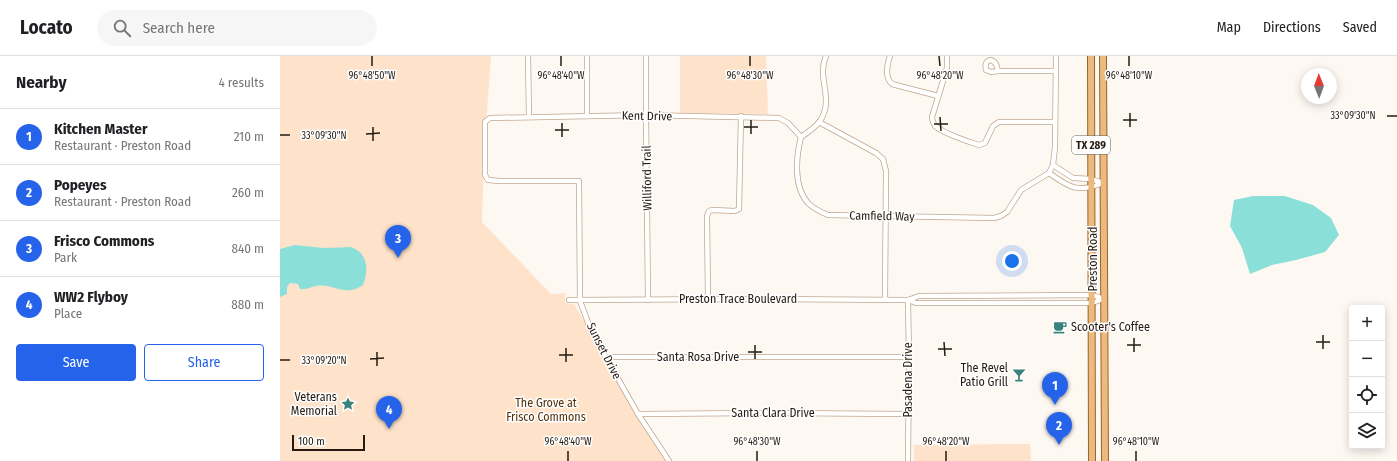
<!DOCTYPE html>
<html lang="en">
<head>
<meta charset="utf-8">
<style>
	body { margin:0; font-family:"Fira Sans Condensed",sans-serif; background:#f6f6f6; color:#202124 }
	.controls { position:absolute; right:12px; bottom:12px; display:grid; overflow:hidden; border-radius:4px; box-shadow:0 2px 10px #0003 }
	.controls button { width:36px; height:36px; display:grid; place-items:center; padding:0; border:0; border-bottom:1px solid #e0e0e0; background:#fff; color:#202124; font:20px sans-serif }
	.compass { position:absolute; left:1021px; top:12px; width:36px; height:36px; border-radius:50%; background:#fff; box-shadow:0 2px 10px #0003; rotate:359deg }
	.scale { position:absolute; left:12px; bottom:10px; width:73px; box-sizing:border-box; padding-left:4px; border:2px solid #251b12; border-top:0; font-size:11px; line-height:14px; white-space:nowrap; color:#251b12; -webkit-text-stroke:3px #fff; paint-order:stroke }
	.you { position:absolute; left:732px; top:205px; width:14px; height:14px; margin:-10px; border:3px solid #fff; border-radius:50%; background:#1a73e8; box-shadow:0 0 0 6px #1a73e833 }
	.badge { display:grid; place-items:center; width:26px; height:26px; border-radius:50%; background:#2563eb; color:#fff; font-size:13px; font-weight:700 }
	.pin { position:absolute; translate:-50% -33px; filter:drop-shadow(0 1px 2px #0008) }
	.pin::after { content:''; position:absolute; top:21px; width:14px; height:12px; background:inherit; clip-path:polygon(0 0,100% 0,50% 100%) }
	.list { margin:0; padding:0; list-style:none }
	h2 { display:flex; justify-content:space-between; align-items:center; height:52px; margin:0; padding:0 16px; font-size:17px }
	h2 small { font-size:13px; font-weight:400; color:#757577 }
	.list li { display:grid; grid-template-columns:26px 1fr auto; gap:12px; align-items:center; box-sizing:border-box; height:56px; padding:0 16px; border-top:1px solid #e0e0e0 }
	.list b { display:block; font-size:15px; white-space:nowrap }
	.list p { margin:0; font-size:13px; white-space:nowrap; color:#757577 }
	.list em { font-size:13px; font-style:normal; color:#757577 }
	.actions { display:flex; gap:8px; padding:12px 16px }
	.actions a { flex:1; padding:9px 0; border:1px solid #2563eb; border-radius:4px; text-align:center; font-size:14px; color:#2563eb }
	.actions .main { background:#2563eb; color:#fff }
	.icon { flex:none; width:22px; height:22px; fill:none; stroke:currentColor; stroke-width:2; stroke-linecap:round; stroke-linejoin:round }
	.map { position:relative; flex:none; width:1117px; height:405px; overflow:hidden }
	header { display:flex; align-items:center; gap:24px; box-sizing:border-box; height:56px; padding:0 20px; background:#fff; border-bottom:1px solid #e0e0e0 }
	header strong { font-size:19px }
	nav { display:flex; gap:22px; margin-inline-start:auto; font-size:14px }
	.search { width:280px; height:36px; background:#f6f6f6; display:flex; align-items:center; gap:10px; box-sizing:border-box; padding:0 14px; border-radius:22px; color:#757577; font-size:15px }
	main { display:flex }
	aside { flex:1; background:#fff }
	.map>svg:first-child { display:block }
	.green { fill:#fee3ca }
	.water { fill:#8ae0d9 }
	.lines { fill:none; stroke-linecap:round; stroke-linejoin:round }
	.minor-casing { stroke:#c0a68e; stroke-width:6 }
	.major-casing { stroke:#9d6424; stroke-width:8 }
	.minor { stroke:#fff; stroke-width:4.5 }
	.major { stroke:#ebba81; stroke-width:6 }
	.ticks { fill:none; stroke:#251b12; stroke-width:1.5 }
	.labels { text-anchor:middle; stroke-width:3; stroke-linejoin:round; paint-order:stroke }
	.shield { fill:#fff; stroke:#665f59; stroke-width:1 }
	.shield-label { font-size:11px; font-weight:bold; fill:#251b12 }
	.street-label { font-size:12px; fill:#251b12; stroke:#fff }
	.poi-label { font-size:12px; fill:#251b12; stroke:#fff; text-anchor:end }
	.park-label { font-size:12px; fill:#53320d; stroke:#fff }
	.ticks-label { font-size:10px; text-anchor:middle; fill:#251b12; stroke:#fff; stroke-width:3; stroke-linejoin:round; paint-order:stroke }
</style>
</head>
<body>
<header>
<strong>Locato</strong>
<div class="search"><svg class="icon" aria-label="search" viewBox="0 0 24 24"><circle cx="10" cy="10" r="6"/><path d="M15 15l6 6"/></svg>Search here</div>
<nav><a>Map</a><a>Directions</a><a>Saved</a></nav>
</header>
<main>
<aside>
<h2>Nearby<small>4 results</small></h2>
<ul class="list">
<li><span class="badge">1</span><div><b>Kitchen Master</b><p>Restaurant · Preston Road</p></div><em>210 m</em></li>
<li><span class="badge">2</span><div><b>Popeyes</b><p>Restaurant · Preston Road</p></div><em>260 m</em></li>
<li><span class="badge">3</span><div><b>Frisco Commons</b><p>Park</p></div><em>840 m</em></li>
<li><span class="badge">4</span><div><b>WW2 Flyboy</b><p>Place</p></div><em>880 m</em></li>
</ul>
<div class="actions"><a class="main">Save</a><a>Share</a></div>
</aside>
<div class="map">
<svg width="1117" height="405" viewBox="0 0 1117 405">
	<rect width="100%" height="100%" fill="#fef8f3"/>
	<g class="green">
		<polygon points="0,0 211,0 204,96 202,166 271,238 285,237 285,247 294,248 388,405 0,405"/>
		<polygon points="400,0 486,0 488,58 400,57"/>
		<polygon points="750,388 751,405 634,405 634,389"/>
	</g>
	<g class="water">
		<polygon points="973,140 1005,140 1033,149 1051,162 1059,179 1045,196 1016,204 992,209 970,218 962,192 950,170 954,144"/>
		<path d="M 15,189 L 44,192 L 71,191 C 88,197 89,214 83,229 C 63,242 55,227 36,230 C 31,231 26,234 20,233 L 18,228 L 10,227 L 7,231 L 7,238 L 0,241 L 0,193 Z"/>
	</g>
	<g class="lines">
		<g class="minor-casing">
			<g id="minor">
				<polyline points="248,0 249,61"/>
				<polyline points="307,0 307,60"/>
				<polyline points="366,0 366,59 368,244"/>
				<path d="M 546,0 C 536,23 555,42 540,65 C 536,71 527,77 521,81 C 516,101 513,132 529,148 C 534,153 541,156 548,159 L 714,162 L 721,160 L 727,156 L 741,134 L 769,117 L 773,109 L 775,91 L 776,0"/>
				<path d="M 610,0 C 607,9 604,21 612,28 L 658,40"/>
				<path d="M 667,0 L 667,12 L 652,61 C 652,64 653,67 655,70 C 663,77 689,86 699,89 L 705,87 L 713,70 L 719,66 L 775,66"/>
				<path d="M 710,4 C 716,5 717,10 718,15 L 711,16 L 706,14 C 705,9 705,6 710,4 Z"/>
				<polyline points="718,15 775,15"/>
				<polyline points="539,66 596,97 603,103 606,115 605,243"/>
				<polyline points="773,109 793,122 811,123 823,127"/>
				<path d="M 769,117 C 790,132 798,137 823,127"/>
				<polyline points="428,243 427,160 429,155 432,154 455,155 459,153 461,60"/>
				<polyline points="289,244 471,243 628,244 639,240 812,239 824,243"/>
				<polyline points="628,244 636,247 812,247 823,243"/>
				<polyline points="628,244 629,301 628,405"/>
				<polyline points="326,301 629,301"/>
				<polyline points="358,358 489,357 628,358"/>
				<polyline points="389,405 358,358 312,277 300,245 299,125 220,125 208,124 205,119 205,66 210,62 366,59 499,62 508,67 521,81"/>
			</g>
		</g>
		<g class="major-casing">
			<g id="major">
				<polyline points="811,0 812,405"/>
				<polyline points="823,0 825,405"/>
			</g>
		</g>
		<use href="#minor" class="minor"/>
		<use href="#major" class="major"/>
	</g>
	<path class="ticks" d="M 92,0 L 92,10M 281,0 L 281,10M 470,0 L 470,10M 659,0 L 660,10M 849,0 L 849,10M 850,57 L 850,71M 1107,60 L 1117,60M 660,61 L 661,75M 471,64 L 471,78M 843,64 L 857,64M 282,67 L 282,81M 654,68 L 668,68M 93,71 L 93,85M 464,71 L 478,71M 275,74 L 289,74M 86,78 L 100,77M 0,79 L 10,79M 1043,279 L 1043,293M 854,282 L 854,296M 664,286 L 665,300M 1036,286 L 1050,286M 475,289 L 475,303M 847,289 L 861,289M 286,292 L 286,306M 658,293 L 672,293M 97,296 L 97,310M 468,296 L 482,296M 279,299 L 293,299M 90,303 L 104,302M 0,304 L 10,304M 288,395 L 288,405M 477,395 L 477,405M 666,395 L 666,405M 856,395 L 856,405"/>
	<defs>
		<g id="cafe-bare" transform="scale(1.08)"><path d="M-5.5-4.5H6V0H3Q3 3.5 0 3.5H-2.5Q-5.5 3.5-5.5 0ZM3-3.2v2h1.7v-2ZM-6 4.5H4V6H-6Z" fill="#3a827c" stroke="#fff" stroke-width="2.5" paint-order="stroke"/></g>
		<g id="bar-bare" transform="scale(1.08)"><path d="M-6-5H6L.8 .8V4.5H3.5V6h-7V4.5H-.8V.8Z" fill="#3a827c" stroke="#fff" stroke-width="2.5" paint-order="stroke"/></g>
		<g id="sight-bare" transform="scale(1.08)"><path d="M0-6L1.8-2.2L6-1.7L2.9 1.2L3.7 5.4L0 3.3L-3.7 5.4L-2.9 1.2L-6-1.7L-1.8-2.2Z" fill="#3a827c" stroke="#fff" stroke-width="2.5" paint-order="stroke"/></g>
	</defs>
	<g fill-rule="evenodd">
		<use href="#cafe-bare" x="780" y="271"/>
		<use href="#bar-bare" x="739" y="319"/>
		<use href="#sight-bare" x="68" y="348"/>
	</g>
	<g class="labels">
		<rect class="shield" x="792" y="80" width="38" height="18" rx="3"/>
		<g class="shield-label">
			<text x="811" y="93">TX 289</text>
		</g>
		<g class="street-label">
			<text transform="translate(367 60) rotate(1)" y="4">Kent Drive</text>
			<text transform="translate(367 122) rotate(-91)" y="4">Williford Trail</text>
			<text transform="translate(602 160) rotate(1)" y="4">Camfield Way</text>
			<text transform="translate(813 203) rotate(-90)" y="4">Preston Road</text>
			<text x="458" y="247">Preston Trace Boulevard</text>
			<text transform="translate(324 295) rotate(63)" y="4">Sunset Drive</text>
			<text x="418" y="305">Santa Rosa Drive</text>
			<text transform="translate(628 324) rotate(-90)" y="4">Pasadena Drive</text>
			<text x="493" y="361">Santa Clara Drive</text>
		</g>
		<g class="poi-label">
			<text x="791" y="275" text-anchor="start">Scooter's Coffee</text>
			<text x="728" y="316">The Revel<tspan x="728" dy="14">Patio Grill</tspan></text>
			<text x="57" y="345">Veterans<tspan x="57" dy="14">Memorial</tspan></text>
		</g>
		<g class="park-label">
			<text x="266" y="351">The Grove at<tspan x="266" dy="14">Frisco Commons</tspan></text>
		</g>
	</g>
	<g class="ticks-label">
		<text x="92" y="23">96°48'50"W</text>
		<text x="281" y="23">96°48'40"W</text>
		<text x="470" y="23">96°48'30"W</text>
		<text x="660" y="23">96°48'20"W</text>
		<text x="849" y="23">96°48'10"W</text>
		<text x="1073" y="63">33°09'30"N</text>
		<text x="44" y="83">33°09'30"N</text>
		<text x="44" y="308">33°09'20"N</text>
		<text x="288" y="389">96°48'40"W</text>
		<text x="477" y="389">96°48'30"W</text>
		<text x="666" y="389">96°48'20"W</text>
		<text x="856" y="389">96°48'10"W</text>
	</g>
</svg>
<div class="controls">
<button>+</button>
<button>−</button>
<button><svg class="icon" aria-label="locate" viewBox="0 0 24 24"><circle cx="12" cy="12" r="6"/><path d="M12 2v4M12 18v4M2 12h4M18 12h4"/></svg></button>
<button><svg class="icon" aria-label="layers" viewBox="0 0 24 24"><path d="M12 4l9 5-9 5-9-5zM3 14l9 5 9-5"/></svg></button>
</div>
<svg class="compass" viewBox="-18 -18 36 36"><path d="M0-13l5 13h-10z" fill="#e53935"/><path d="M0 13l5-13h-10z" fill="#757577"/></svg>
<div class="scale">100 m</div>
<div class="you"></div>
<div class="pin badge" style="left:775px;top:349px">1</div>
<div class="pin badge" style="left:779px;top:389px">2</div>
<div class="pin badge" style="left:118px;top:202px">3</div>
<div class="pin badge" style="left:109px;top:373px">4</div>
</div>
</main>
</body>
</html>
